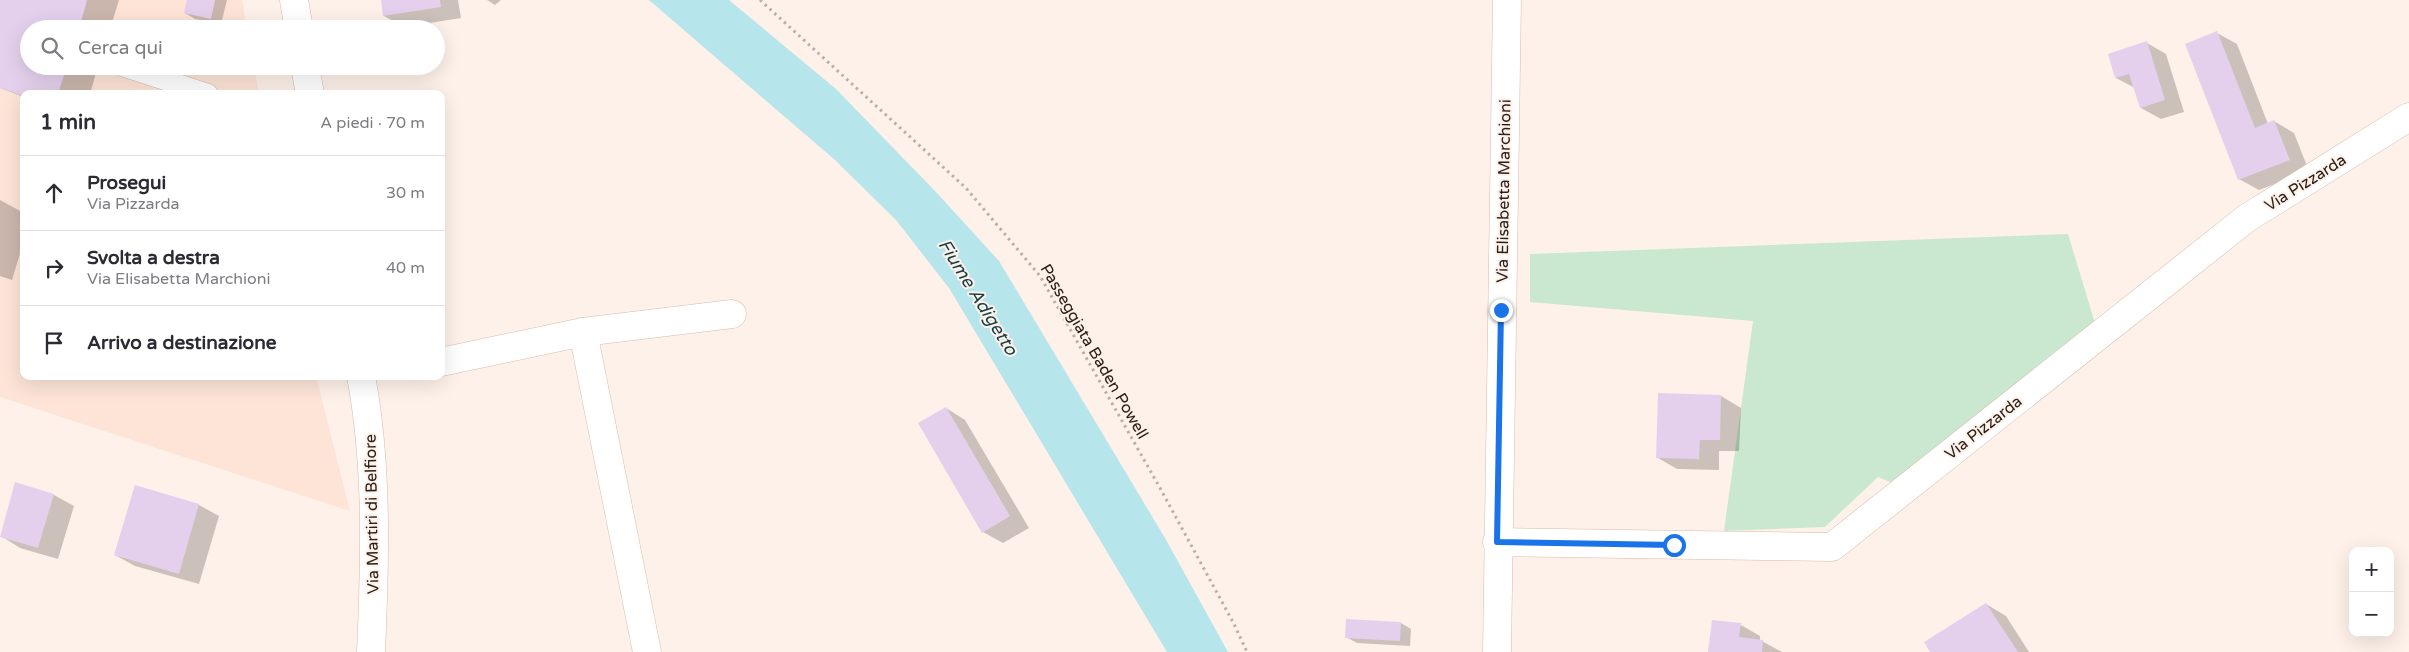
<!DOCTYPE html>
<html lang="it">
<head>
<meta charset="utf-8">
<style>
	body { margin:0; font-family:"Varela Round",sans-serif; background:#f2f2f3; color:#2b2b33 }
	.controls { position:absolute; right:15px; bottom:15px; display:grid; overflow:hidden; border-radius:10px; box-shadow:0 5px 20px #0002 }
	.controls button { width:45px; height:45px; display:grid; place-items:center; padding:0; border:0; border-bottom:1px solid #e1e1e2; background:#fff; color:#2b2b33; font:25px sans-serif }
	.stop { position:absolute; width:15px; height:15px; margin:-11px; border:4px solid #1a73e8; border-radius:50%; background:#fff }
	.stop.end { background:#1a73e8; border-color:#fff; box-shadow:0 1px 5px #0008 }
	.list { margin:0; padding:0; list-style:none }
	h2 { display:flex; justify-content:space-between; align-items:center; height:65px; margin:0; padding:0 20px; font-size:21px }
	h2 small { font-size:16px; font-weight:400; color:#7c7c81 }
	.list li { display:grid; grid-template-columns:32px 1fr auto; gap:15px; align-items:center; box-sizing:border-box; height:75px; padding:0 20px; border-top:1px solid #e1e1e2 }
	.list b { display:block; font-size:19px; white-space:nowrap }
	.list p { margin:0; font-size:16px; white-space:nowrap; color:#7c7c81 }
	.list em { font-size:16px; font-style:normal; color:#7c7c81 }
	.icon { flex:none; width:28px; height:28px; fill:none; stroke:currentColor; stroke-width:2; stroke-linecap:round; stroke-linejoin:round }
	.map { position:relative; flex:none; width:2409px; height:652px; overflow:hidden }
	.search { position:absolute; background:#fff; box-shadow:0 5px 20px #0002; left:20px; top:20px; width:425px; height:55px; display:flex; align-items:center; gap:12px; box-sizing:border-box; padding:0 18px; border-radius:28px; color:#7c7c81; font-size:19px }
	.panel { position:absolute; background:#fff; box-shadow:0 5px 20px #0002; left:20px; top:90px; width:425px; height:290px; border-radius:10px }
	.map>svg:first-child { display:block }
	.built { fill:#fde4d7 }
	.green { fill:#c9e8cf }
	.water { fill:#b6e5ec }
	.shadow { fill:#0003 }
	.building { fill:#e4d0ec }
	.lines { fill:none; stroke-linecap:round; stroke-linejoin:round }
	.service-casing { stroke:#dabaa8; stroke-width:21 }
	.minor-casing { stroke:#dabaa8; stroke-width:29 }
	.tertiary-casing { stroke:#dabaa8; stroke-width:29 }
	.path { stroke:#baaea6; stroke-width:3; stroke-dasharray:2.5 4; stroke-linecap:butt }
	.service { stroke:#fff; stroke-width:20 }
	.minor { stroke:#fff; stroke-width:28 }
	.tertiary { stroke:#fff; stroke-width:28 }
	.route { stroke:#1a73e8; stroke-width:6 }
	.labels { text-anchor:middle; stroke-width:4; stroke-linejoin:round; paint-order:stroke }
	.street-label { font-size:16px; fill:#2b2019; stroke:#fef1e9 }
	.water-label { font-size:18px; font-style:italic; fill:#123d43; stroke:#fef1e9 }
</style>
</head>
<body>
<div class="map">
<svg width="2409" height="652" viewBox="0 0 2409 652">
	<rect width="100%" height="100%" fill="#fef1e9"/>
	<polygon class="built" points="0,0 242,0 247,29 29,29 29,66 254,66 259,94 24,94 24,376 316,376 350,511 0,397"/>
	<polygon class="green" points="2068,234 2101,343 1912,491 1878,477 1825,527 1724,531 1753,321 1530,302 1530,254"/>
	<polygon class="water" points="649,0 729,0 836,89 935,191 999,261 1165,538 1228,652 1167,652 949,288 896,220 835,160"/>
	<g class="shadow">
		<polygon points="0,0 119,0 110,29 29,29 29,66 98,66 90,94 24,94 24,97 0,88"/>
		<polygon points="188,0 227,0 221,24 195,19 185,13"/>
		<polygon points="382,0 458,0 461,18 404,27 384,16"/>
		<polygon points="487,0 501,0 495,5"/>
		<polygon points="2217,33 2237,44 2268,124 2274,121 2294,133 2309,171 2259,190 2239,179"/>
		<polygon points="2147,43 2166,54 2184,112 2161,119 2141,108 2135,88 2116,78"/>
		<polygon points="0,200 24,213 24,240 12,280 0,276"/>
		<polygon points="1659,394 1721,396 1741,408 1739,451 1719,451 1719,470 1677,469 1658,458"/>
		<polygon points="946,408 965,420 1029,528 1003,543 983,532"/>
		<polygon points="16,484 54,495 74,506 58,559 20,548 1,536"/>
		<polygon points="135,486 199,505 219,516 199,584 135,566 115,555"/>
		<polygon points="1986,604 2006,616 2029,652 1932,652"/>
		<polygon points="1401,623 1411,629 1410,646 1357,643 1346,637"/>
		<polygon points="1741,625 1760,636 1760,640 1782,652 1709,652"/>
	</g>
	<g class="building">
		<polygon points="0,0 87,0 79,29 29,29 29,66 67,66 58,94 24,94 24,96 0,88"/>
		<polygon points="187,0 215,0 211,19 184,13"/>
		<polygon points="381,0 440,0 441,7 383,16"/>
		<polygon points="2217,31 2255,128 2274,120 2290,160 2238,180 2185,44"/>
		<polygon points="2147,41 2165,100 2140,108 2129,74 2115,78 2108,54"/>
		<polygon points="1658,393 1721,395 1720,440 1700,440 1699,459 1656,458"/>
		<polygon points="946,407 1010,516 982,533 918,423"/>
		<polygon points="15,482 54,494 38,548 0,537"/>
		<polygon points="135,485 199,504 179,574 114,555"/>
		<polygon points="1986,603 2018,652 1930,652 1924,642"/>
		<polygon points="1346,619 1401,622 1400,641 1345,638"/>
		<polygon points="1712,620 1741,623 1739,637 1763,640 1762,652 1708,652"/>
	</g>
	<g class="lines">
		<g class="service-casing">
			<polyline id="service" points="122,66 208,94"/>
		</g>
		<g class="minor-casing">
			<g id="minor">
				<polyline points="583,332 647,652"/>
				<polyline points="441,362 583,332 732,314"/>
				<polyline points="1497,542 1832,547 2247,218 2409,117"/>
				<polyline points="1497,652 1507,0"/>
			</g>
		</g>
		<g class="tertiary-casing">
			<g id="tertiary">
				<polyline points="294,0 299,29"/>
				<polyline points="305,66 310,94"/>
				<path d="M 361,376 C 378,466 375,561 371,652"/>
			</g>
		</g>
		<polyline class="path" points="760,0 966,188 1040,276 1160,488 1234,624 1247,652"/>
		<use href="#service" class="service"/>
		<use href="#minor" class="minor"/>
		<use href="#tertiary" class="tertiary"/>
	</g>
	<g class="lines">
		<polyline class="route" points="1501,310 1497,542 1674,545"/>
	</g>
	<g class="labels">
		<g class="street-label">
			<text transform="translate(2305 182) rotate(-32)" y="6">Via Pizzarda</text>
			<text transform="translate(1503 191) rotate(-89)" y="6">Via Elisabetta Marchioni</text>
			<text transform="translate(1095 351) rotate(60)" y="6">Passeggiata Baden Powell</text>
			<text transform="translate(1983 427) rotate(-38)" y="6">Via Pizzarda</text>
			<text transform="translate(371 514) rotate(-91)" y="6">Via Martiri di Belfiore</text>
		</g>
		<g class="water-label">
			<text transform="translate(978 297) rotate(58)" y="6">Fiume Adigetto</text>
		</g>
	</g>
</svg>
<div class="controls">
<button>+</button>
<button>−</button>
</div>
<div class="stop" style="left:1674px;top:545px"></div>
<div class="stop end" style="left:1501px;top:310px"></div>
<div class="search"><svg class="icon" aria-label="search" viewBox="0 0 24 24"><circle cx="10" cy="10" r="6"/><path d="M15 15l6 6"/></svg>Cerca qui</div>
<section class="panel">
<h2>1 min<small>A piedi · 70 m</small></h2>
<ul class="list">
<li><svg class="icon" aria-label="ahead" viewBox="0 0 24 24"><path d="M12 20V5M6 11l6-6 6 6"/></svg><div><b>Prosegui</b><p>Via Pizzarda</p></div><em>30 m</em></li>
<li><svg class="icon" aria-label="right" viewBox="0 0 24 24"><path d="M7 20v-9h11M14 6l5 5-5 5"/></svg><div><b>Svolta a destra</b><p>Via Elisabetta Marchioni</p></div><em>40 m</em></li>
<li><svg class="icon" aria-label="arrive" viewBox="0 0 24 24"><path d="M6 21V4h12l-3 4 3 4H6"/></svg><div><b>Arrivo a destinazione</b></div></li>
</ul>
</section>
</div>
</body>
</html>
